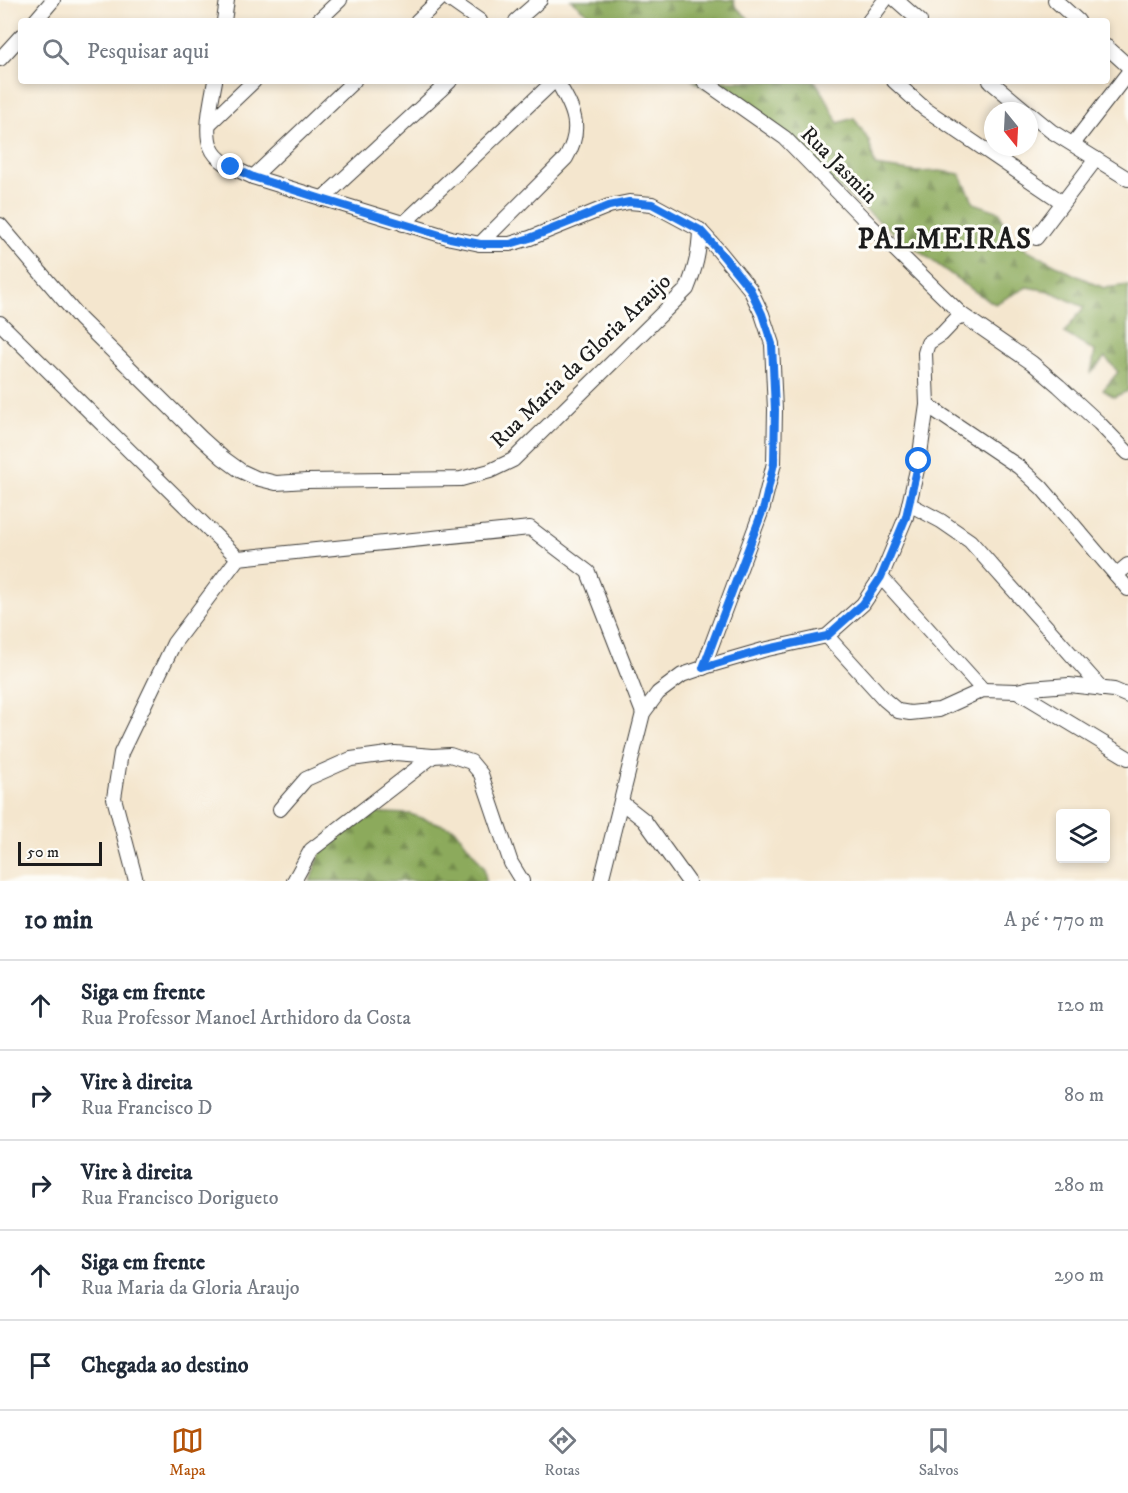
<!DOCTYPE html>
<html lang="pt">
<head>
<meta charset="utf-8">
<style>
	body { margin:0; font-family:"IM FELL DW Pica",serif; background:#f2f2f3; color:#1f2937 }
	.controls { position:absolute; right:18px; bottom:18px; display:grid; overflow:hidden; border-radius:6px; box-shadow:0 3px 9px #0003 }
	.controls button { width:54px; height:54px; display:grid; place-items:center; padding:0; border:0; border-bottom:2px solid #e0e1e3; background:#fff; color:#1f2937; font:30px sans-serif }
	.compass { position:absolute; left:984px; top:102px; width:54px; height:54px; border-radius:50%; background:#fff; box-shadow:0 3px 9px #0003; rotate:162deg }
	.scale { position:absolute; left:18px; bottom:15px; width:84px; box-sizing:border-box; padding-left:6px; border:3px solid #1c1c1c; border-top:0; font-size:16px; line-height:21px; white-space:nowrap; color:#1c1c1c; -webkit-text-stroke:4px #fdfcf7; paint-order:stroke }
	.stop { position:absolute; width:18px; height:18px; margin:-14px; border:4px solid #1a73e8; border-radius:50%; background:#fff }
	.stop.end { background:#1a73e8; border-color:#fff; box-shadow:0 2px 6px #0008 }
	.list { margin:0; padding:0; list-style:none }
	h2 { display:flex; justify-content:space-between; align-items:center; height:78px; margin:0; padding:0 24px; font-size:26px }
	h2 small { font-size:20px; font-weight:400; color:#747a83 }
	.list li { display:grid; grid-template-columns:39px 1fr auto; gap:18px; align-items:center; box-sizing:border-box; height:90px; padding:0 24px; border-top:2px solid #e0e1e3 }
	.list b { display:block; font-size:22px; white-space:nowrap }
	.list p { margin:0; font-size:20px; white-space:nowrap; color:#747a83 }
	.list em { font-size:20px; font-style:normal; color:#747a83 }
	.icon { flex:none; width:33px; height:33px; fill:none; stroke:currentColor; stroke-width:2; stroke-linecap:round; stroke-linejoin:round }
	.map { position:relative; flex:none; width:1128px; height:881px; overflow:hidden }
	.search { position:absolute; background:#fff; box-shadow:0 3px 9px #0003; left:18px; right:18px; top:18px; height:66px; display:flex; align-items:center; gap:15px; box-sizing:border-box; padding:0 21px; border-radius:6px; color:#747a83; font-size:22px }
	.sheet { height:528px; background:#fff }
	nav { display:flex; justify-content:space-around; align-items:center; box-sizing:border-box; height:84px; border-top:2px solid #e0e1e3; background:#fff; font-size:16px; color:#747a83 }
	nav a { display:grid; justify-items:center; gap:3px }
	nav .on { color:#b45309 }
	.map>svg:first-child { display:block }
	.forest { fill:url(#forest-firs); stroke:#54633c; stroke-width:1.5 }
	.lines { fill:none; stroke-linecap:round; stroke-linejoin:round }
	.minor-casing { stroke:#3c3a37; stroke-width:16 }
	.minor { stroke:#fff; stroke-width:14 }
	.route { stroke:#1a73e8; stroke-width:8 }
	.labels { text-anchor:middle; stroke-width:6; stroke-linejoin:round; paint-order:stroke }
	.street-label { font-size:22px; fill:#1c1c1c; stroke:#fdfcf7 }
	.district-label { font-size:28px; font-weight:bold; letter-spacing:1.5px; fill:#1c1c1c; stroke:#fdfcf7 }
</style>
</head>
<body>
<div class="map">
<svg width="1128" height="881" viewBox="0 0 1128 881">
	<defs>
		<pattern id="forest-firs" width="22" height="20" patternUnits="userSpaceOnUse" patternTransform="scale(1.5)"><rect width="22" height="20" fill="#8caa5c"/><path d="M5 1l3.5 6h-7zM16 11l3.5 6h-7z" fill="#728a4b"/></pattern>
	</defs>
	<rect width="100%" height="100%" fill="#fdfcf7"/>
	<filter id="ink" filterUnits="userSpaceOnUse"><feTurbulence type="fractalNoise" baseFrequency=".0167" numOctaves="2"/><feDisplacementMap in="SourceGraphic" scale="12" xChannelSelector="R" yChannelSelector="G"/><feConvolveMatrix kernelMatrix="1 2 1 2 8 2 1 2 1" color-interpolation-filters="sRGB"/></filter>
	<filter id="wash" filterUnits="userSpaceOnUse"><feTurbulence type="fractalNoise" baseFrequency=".008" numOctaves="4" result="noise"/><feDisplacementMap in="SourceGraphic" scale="24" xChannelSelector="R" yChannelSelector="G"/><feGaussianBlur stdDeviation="1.35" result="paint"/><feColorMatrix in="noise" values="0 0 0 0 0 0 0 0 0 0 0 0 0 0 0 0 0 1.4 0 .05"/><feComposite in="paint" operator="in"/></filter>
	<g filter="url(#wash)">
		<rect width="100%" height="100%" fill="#f4e6ce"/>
		<g class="forest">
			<polygon points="571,0 734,0 735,6 748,18 749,21 597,21"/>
			<polygon points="693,81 815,81 825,96 838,123 854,118 869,141 875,166 917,172 940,171 960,174 974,203 1000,212 1007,239 1071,273 1104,288 1128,285 1128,391 1114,397 1103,390 1118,372 1105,357 1091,373 1095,351 1064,333 1084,307 1049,291 1027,287 995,304 977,293 891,231 750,114"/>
			<polygon points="361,812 410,814 455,829 484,867 486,881 310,881 327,835"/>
		</g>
	</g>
	<g filter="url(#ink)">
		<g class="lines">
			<g class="minor-casing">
				<g id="minor">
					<polyline points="450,0 480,21"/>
					<polyline points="896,0 920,21"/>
					<polyline points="1055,0 1078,21"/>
					<polyline points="35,21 53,0"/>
					<polyline points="224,21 227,0"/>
					<polyline points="318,21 340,0"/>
					<polyline points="417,21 439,0"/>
					<polyline points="516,21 540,0"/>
					<polyline points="869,21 885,0"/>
					<polyline points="1107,47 1128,66"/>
					<polyline points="0,59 21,36"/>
					<path d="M 215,81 C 212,98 204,131 211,147 C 217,163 238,170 253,177 L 451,238 L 480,244 L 510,244 L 530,238 L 609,206 L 629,202 L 652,204 L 700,230 L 719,251 L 750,289 L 762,314 L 772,344 L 775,410 L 774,463 L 763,507 L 703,668"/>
					<polyline points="704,81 785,138 870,225 961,314 1032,363 1059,386 1099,423 1128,453"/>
					<polyline points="894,81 925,109 1062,202"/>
					<polyline points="990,81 1026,111"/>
					<polyline points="1029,113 1051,131 1128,179"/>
					<polyline points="209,124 254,81"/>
					<polyline points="1073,144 1128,73"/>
					<polyline points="253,177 354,81"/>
					<polyline points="322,199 450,81"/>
					<polyline points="403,224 554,81"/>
					<path d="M 0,225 L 80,319 L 202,439 L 223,458 L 241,471 L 256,478 L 276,483 L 307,481 L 461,479 L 490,471 L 513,460 L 687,289 C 696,267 699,253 700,230"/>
					<polyline points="1036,238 1096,159"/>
					<path d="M 480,244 L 566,158 C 584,127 573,109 557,81"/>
					<polyline points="0,323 238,558"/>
					<polyline points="927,405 1019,467 1042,488 1128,589"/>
					<polyline points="909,504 941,521 970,541 1102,689"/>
					<polyline points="1116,575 1128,565"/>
					<polyline points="881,577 983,690"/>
					<polyline points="827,636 885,700 898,711 910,713 939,710 983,690 1017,691 1030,688 1069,685 1114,690 1128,696"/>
					<polyline points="1017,691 1128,758"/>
					<polyline points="621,802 644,820 688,881"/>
					<polyline points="280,809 306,779 351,759 395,753 433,756 450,755 471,762 481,774 511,863 522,881"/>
					<polyline points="136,881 114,798 121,753 174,643 238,558 530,528 588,572 643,713"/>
					<polyline points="294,881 311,850 433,756"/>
					<polyline points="601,881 643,713 658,693 682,675 711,665 763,650 827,636 863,604 881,577 906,517 919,461 927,405 925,353 928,343 942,334 961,314"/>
				</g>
			</g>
			<use href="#minor" class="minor"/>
		</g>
	</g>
	<g class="lines" filter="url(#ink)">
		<polyline class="route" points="231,167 253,177 322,199 450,238 480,244 510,244 530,238 609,206 629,202 652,204 700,230 719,251 750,289 762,314 772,344 775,410 774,463 764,507 703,668 763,650 827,636 863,604 881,577 906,517 919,461"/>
	</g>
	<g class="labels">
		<g class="street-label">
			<text transform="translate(840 164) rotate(45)" y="8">Rua Jasmin</text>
			<text transform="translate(580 360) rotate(-44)" y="8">Rua Maria da Gloria Araujo</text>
		</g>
		<g class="district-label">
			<text x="945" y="248">PALMEIRAS</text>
		</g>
	</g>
</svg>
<div class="controls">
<button><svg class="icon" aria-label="layers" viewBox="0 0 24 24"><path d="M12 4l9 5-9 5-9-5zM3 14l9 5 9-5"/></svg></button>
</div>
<svg class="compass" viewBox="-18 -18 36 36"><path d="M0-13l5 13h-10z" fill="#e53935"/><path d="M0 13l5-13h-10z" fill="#747a83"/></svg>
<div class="scale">50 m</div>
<div class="stop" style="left:919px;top:461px"></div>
<div class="stop end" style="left:231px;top:167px"></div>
<div class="search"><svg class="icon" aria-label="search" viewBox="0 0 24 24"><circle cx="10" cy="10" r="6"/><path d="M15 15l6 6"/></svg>Pesquisar aqui</div>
</div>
<section class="sheet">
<h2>10 min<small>A pé · 770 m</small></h2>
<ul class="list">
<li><svg class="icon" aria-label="ahead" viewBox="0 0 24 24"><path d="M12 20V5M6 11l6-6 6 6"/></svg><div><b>Siga em frente</b><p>Rua Professor Manoel Arthidoro da Costa</p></div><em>120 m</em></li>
<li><svg class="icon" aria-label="right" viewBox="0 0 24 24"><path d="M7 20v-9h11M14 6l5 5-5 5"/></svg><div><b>Vire à direita</b><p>Rua Francisco D</p></div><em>80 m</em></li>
<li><svg class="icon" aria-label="right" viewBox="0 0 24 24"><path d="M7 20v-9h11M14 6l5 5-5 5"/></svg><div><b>Vire à direita</b><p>Rua Francisco Dorigueto</p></div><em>280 m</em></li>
<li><svg class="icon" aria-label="ahead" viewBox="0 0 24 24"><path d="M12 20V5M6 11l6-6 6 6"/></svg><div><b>Siga em frente</b><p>Rua Maria da Gloria Araujo</p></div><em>290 m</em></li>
<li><svg class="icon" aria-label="arrive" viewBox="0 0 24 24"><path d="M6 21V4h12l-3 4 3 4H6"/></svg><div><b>Chegada ao destino</b></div></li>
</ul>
</section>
<nav>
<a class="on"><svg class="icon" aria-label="map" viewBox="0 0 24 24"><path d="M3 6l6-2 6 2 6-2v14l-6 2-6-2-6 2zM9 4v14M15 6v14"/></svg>Mapa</a>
<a><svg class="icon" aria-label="directions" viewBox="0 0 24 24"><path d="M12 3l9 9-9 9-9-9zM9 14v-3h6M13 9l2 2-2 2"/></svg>Rotas</a>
<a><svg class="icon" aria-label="saved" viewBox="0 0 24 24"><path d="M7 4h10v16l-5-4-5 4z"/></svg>Salvos</a>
</nav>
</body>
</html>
